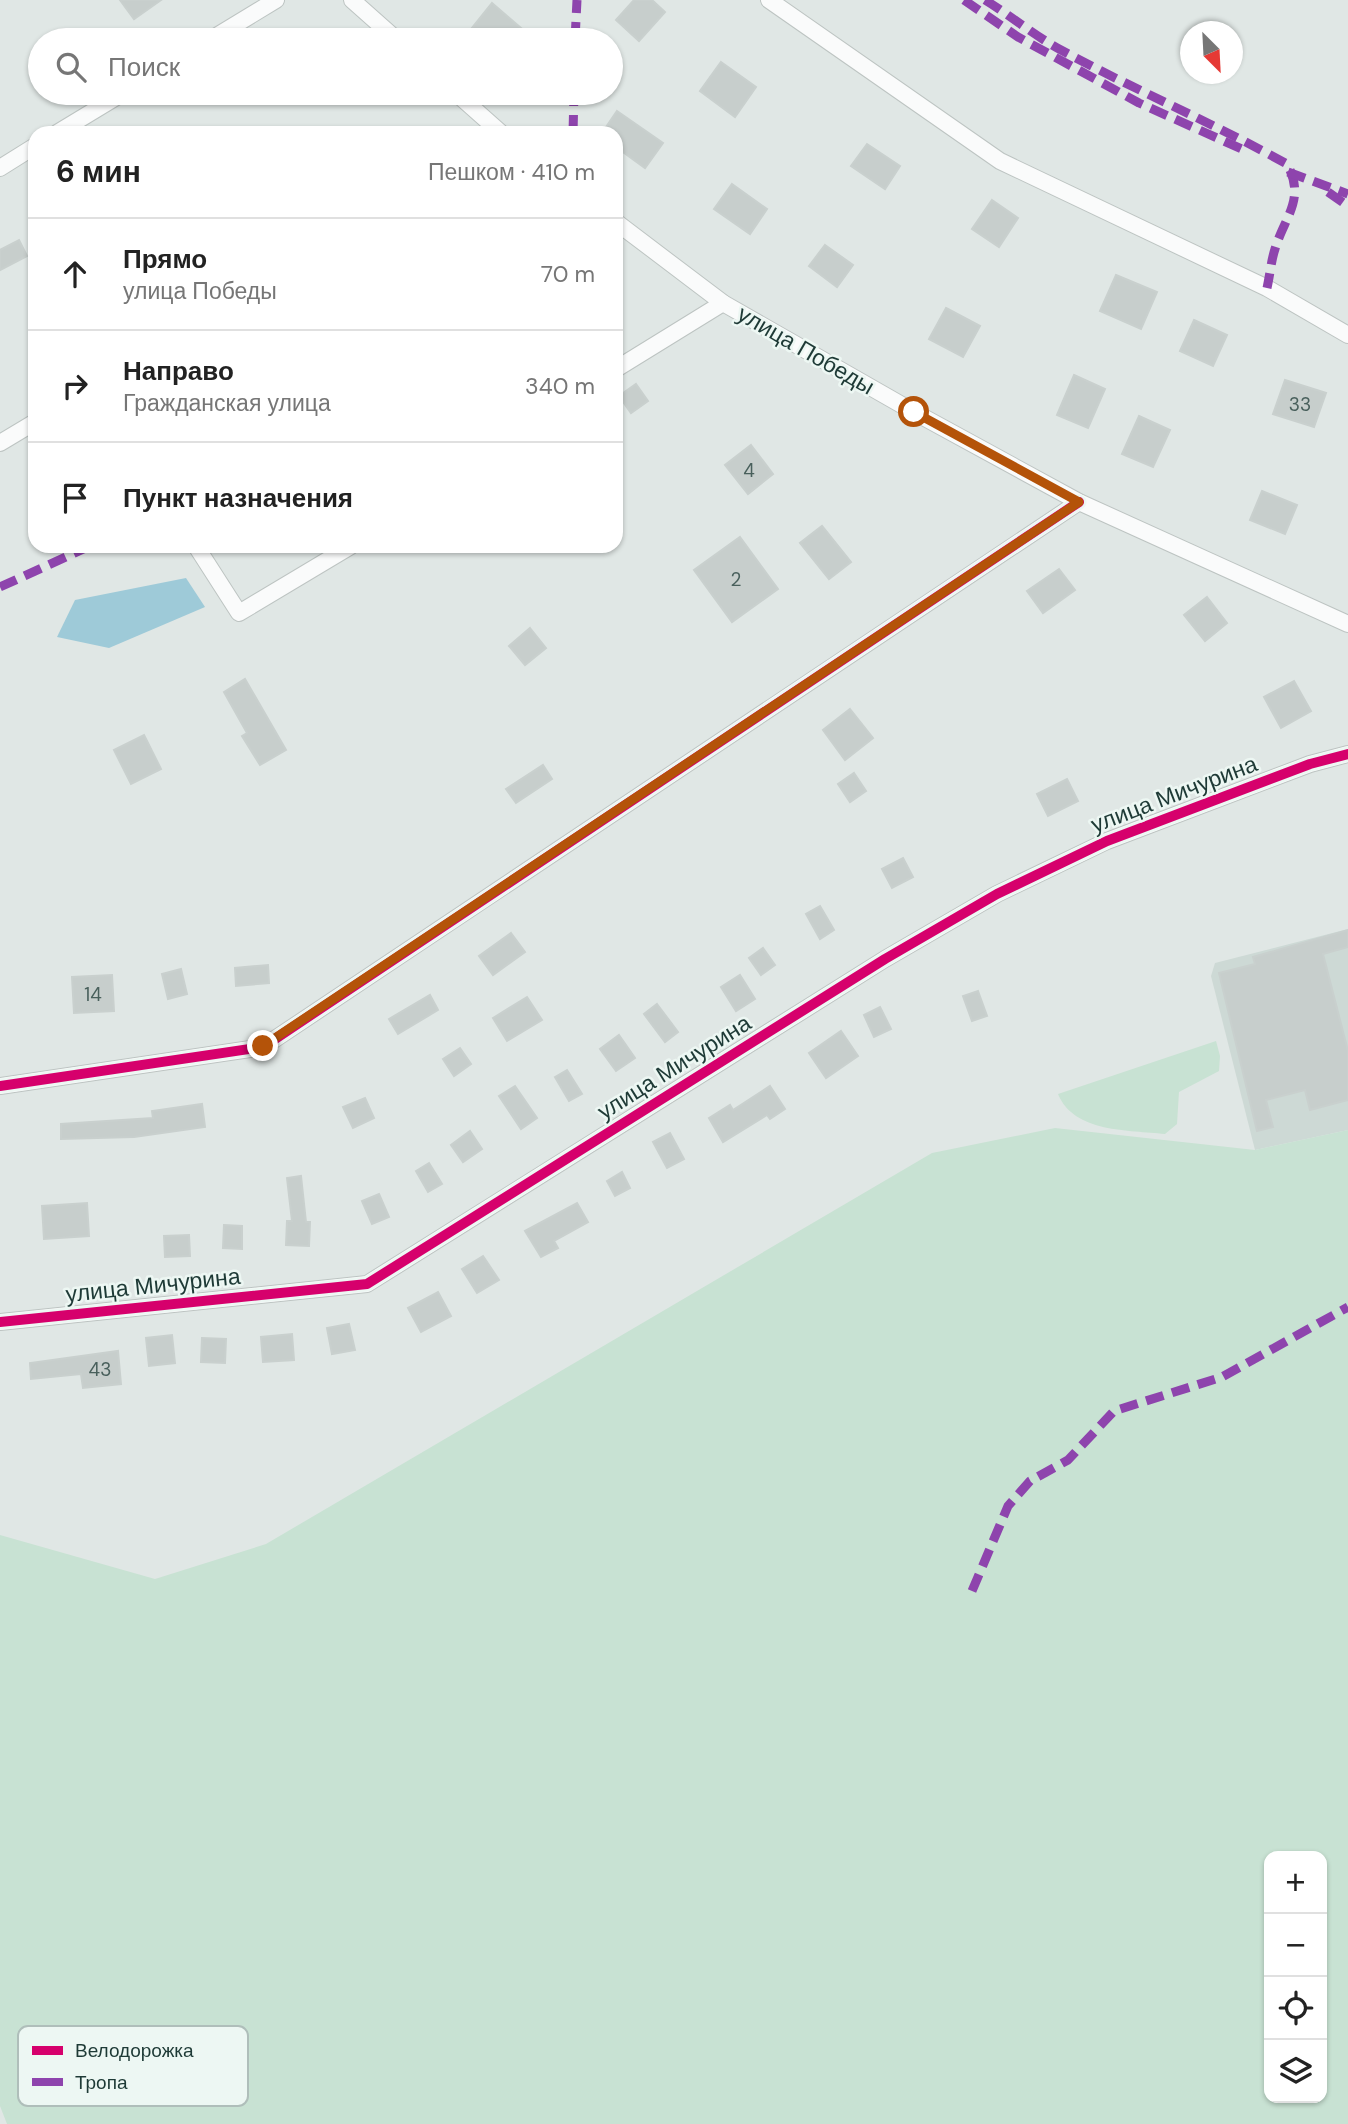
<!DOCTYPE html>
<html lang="ru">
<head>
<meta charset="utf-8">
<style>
	body { margin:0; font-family:"DM Sans",sans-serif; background:#f2f2f2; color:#222 }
	.controls { position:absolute; right:21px; bottom:21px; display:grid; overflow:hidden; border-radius:14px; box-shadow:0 2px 5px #0004 }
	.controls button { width:63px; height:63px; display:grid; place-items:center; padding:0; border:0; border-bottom:2px solid #e0e0e0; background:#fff; color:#222; font:35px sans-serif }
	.compass { position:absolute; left:1180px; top:21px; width:63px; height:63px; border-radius:50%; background:#fff; box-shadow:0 2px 5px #0004; rotate:156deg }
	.stop { position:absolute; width:21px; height:21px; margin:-16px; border:5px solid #b45309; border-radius:50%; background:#fff }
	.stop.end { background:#b45309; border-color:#fff; box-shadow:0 2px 7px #0008 }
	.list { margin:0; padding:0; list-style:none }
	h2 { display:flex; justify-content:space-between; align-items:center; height:91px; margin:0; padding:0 28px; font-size:30px }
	h2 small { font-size:23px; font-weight:400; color:#767676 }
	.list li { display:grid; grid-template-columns:46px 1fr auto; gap:21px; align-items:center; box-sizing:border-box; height:112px; padding:0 28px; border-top:2px solid #e0e0e0 }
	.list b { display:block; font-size:26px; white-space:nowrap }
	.list p { margin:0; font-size:23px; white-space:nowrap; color:#767676 }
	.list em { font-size:23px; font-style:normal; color:#767676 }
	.icon { flex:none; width:38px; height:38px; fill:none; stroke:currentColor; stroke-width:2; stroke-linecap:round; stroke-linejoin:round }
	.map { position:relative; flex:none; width:1348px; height:2124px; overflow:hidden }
	.search { position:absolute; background:#fff; box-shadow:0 2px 5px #0004; left:28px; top:28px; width:595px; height:77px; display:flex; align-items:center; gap:18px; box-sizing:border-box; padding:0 24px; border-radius:38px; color:#767676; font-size:26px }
	.panel { position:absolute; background:#fff; box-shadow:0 2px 5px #0004; left:28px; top:126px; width:595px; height:427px; border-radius:21px }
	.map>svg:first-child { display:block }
	.built { fill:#cdd9d5 }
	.green { fill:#c8e2d3; fill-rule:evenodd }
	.water { fill:#9ecad8 }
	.building { fill:#c7cecc; stroke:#c9d0ce; stroke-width:2 }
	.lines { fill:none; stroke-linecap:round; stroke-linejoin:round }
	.street-casing { stroke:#bdc4c2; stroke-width:18 }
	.street { stroke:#fafbfb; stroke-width:16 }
	.quiet { stroke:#8e44ad; stroke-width:9; stroke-dasharray:18 9; stroke-linecap:butt }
	.cycleway-casing { stroke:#edf7f3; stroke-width:15 }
	.cycleway { stroke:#d6006c; stroke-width:10 }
	.route { stroke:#b45309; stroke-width:9 }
	.labels { text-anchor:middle; stroke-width:5; stroke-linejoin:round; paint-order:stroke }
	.number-label { font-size:19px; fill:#49605c }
	.street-label { font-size:23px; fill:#1e3a36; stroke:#edf7f3 }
	.key { fill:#edf7f3; stroke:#afbeba; stroke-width:2 }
	.key-label { font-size:19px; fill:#1e3a36 }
</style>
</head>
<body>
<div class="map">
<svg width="1348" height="2124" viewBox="0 0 1348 2124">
	<rect width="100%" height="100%" fill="#e0e7e5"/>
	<polygon class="built" points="1348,929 1348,1130 1255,1150 1211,976 1215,963"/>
	<g class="green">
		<path d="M 1216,1041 L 1220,1056 L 1219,1071 L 1179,1092 L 1177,1124 L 1165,1134 C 1129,1130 1074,1133 1058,1094 Z"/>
		<path d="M 1055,1128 L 1255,1150 L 1348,1130 L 1348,2124 L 7,2124 L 0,2106 L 0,1535 L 155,1579 L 266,1544 L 932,1153 ZM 1322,1856 L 1322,2098 L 1269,2098 L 1269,1856 Z"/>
	</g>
	<polygon class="water" points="186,578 205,607 109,648 57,637 75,600"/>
	<g class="building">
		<polygon points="120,0 161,0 134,19"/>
		<polygon points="634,0 652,0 665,12 639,41 616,20"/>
		<polygon points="492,3 535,40 484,40 471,29"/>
		<polygon points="721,62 756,87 735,117 700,91"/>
		<polygon points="617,111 663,143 645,168 616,147 616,133 602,133"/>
		<polygon points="867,144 900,166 885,189 851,166"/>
		<polygon points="732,184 767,209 750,234 714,209"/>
		<polygon points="992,200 1018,218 999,247 972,229"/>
		<polygon points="19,240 27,256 0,270 0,250"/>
		<polygon points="825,245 853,265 837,287 809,266"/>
		<polygon points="1116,275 1157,292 1141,329 1100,311"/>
		<polygon points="946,308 980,326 963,357 929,339"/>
		<polygon points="1194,320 1227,335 1213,366 1180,351"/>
		<polygon points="1074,375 1105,389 1088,428 1057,415"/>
		<polygon points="1285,380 1326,393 1314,427 1273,414"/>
		<polygon points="636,384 648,401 631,413 619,396"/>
		<polygon points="1139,416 1170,430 1153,467 1122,454"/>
		<polygon points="751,445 773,474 748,494 725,465"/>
		<polygon points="1262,491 1297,505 1285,534 1250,520"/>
		<polygon points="822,526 851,562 829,579 800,543"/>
		<polygon points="740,537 778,589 732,622 694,570"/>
		<polygon points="1059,569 1075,590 1043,613 1027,591"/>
		<polygon points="1207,597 1227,623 1205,641 1184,615"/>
		<polygon points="530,628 546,648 525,665 509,646"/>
		<polygon points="245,679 286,750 260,765 242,736 247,733 224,692"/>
		<polygon points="1294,681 1311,711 1281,728 1264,697"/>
		<polygon points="850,709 873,738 845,760 823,730"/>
		<polygon points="144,735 161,769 131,784 114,750"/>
		<polygon points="543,765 552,779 516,803 506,789"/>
		<polygon points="854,773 866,791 850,802 838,784"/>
		<polygon points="1067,779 1078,801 1048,816 1037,794"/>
		<polygon points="903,858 913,877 892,888 882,869"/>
		<polygon points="820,906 834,930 820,939 806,914"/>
		<polygon points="1348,930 1348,947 1323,954 1348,1051 1348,1100 1310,1110 1305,1090 1266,1100 1273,1127 1257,1131 1219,973 1255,964 1253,957"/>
		<polygon points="511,933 525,952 493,975 479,956"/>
		<polygon points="763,948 775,965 761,975 749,958"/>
		<polygon points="268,965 269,983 236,986 235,968"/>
		<polygon points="181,969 187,994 168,999 162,974"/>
		<polygon points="112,975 114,1011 74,1013 72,977"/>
		<polygon points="740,975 755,999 736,1011 721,987"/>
		<polygon points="978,991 987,1016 972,1021 963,996"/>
		<polygon points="430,995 438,1010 398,1034 389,1019"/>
		<polygon points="527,997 542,1020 507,1041 493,1018"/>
		<polygon points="657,1004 678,1032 665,1042 644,1014"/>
		<polygon points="880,1007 891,1029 874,1037 864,1015"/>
		<polygon points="841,1031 858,1056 826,1078 809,1053"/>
		<polygon points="619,1035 635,1058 616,1071 600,1049"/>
		<polygon points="460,1048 471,1064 454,1076 443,1059"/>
		<polygon points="567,1070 582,1094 569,1101 555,1077"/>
		<polygon points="515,1086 537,1118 521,1129 499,1096"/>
		<polygon points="770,1086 785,1109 770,1119 767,1115 723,1142 709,1118 730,1105 733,1110"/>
		<polygon points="365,1098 374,1118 353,1128 343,1107"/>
		<polygon points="202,1104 205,1127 134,1137 61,1139 61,1124 153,1118 152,1111"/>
		<polygon points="470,1131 482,1149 463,1162 451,1145"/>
		<polygon points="670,1133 684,1159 667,1168 653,1142"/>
		<polygon points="429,1163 442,1184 428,1192 416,1171"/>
		<polygon points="622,1172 630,1188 615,1196 607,1181"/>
		<polygon points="301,1176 306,1222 310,1222 309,1246 286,1245 287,1221 292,1221 287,1178"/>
		<polygon points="379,1194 389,1217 372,1224 362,1201"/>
		<polygon points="87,1203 89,1236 44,1239 42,1206"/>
		<polygon points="577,1203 588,1222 554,1241 558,1248 541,1257 525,1231"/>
		<polygon points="224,1225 242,1226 242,1249 223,1248"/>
		<polygon points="189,1235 190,1256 165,1257 164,1236"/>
		<polygon points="483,1256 499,1280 477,1293 462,1269"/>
		<polygon points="438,1292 451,1316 421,1332 408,1308"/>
		<polygon points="349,1324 355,1350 332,1354 327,1328"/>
		<polygon points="292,1334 294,1360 263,1362 261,1337"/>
		<polygon points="172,1335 175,1363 149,1366 146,1338"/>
		<polygon points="202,1338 226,1339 225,1363 201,1362"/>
		<polygon points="118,1351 121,1384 83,1388 81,1374 31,1379 30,1363"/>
	</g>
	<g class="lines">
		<g class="street-casing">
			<g id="street">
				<polyline points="352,0 397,40"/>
				<polyline points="769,0 1000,161 1267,288 1348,335"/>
				<polyline points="210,40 276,0"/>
				<polyline points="456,93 501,133"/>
				<polyline points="57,133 123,93"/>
				<polyline points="0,168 35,146"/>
				<polyline points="616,222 723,303 914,412 1079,502 1348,624"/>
				<polyline points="616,369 723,303"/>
				<polyline points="0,443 35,422"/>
				<polyline points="196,546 239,613 351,546"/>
				<polyline points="0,1086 263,1047 1079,502"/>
				<polyline points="0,1322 367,1284 885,959 997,894 1107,841 1310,764 1348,754"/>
			</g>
		</g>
		<use href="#street" class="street"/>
		<g class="quiet">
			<polyline points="964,0 1018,37 1139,103 1244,150"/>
			<path d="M 985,0 C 1011,16 1035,36 1061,50 C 1135,90 1213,123 1287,164 C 1306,199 1285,216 1275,249 C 1271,261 1270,275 1267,288"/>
			<polyline points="575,40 577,0"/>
			<polyline points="573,133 574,93"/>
			<polyline points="1288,172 1348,194"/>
			<polyline points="1328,192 1348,206"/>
			<polyline points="0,587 90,546"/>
			<polyline points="972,1591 1008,1506 1030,1481 1068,1460 1114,1411 1222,1377 1348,1307"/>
		</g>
		<g class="cycleway-casing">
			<g id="cycleway">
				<polyline points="0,1086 263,1047 1079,502"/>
				<polyline points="0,1322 367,1284 885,959 997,894 1107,841 1310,764 1348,754"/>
			</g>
		</g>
		<use href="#cycleway" class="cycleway"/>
	</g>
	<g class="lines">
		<polyline class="route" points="263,1046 1079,502 914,412"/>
	</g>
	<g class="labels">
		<g class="number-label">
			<text x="1300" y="411">33</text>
			<text x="749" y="477">4</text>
			<text x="736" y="586">2</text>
			<text x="93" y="1001">14</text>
			<text x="100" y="1376">43</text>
		</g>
		<g class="street-label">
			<text transform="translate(806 350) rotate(30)" y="8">улица Победы</text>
			<text transform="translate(1174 794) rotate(-21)" y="8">улица Мичурина</text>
			<text transform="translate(674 1067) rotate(-32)" y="8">улица Мичурина</text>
			<text transform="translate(153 1285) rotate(-6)" y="8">улица Мичурина</text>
		</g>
	</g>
	<rect x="18" y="2026" width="230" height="80" rx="10" class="key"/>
	<rect x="32" y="2046" width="31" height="9" fill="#d6006c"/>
	<rect x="32" y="2078" width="31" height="8" fill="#8e44ad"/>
	<g class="key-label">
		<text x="75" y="2057">Велодорожка</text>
		<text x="75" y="2089">Тропа</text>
	</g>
</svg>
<div class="controls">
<button>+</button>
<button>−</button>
<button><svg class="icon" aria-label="locate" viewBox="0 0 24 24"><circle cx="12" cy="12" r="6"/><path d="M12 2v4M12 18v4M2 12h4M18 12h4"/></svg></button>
<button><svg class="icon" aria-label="layers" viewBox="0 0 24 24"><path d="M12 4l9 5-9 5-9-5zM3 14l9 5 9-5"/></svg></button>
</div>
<svg class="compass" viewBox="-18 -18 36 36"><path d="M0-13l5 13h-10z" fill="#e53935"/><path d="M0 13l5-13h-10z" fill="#767676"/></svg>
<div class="stop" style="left:914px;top:412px"></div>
<div class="stop end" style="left:263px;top:1046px"></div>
<div class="search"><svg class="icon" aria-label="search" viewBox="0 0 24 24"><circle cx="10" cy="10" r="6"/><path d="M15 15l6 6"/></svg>Поиск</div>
<section class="panel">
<h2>6 мин<small>Пешком · 410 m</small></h2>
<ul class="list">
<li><svg class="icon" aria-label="ahead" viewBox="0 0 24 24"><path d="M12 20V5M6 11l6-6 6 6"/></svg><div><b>Прямо</b><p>улица Победы</p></div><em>70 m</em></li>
<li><svg class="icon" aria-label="right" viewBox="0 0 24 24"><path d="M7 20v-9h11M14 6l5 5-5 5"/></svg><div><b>Направо</b><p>Гражданская улица</p></div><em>340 m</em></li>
<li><svg class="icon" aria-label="arrive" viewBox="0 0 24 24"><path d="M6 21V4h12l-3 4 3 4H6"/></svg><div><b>Пункт назначения</b></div></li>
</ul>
</section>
</div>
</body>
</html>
